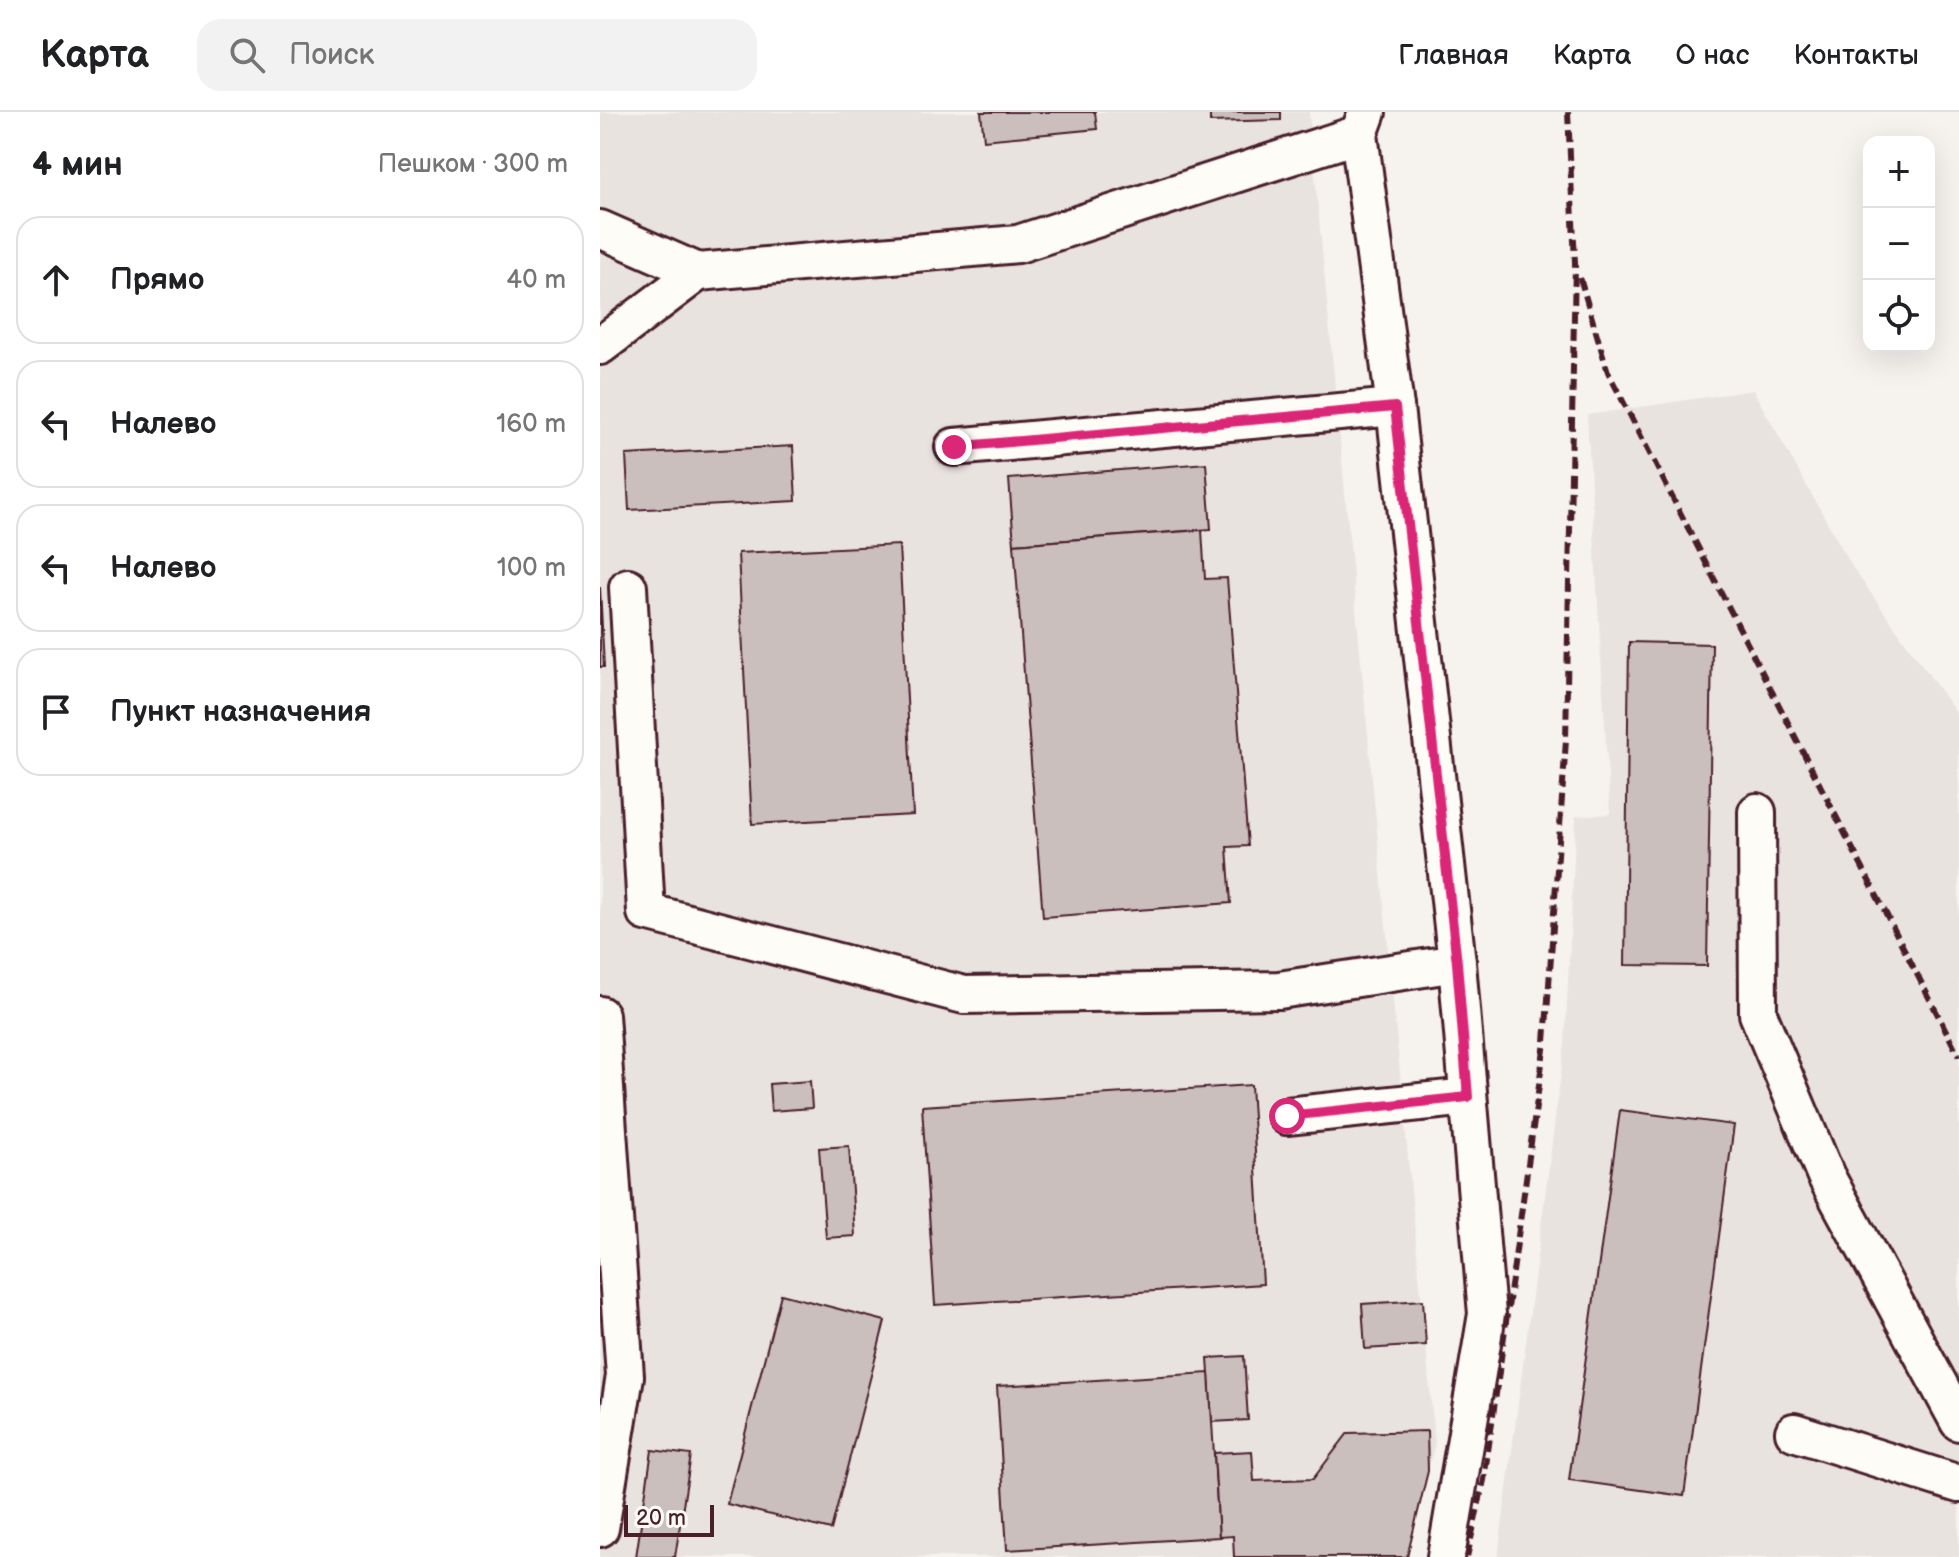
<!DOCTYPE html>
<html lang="ru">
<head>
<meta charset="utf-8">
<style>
	body { margin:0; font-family:"Balsamiq Sans",sans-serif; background:#f2f2f2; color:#202124 }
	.controls { position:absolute; right:24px; top:24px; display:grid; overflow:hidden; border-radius:16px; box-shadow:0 8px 32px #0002 }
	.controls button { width:72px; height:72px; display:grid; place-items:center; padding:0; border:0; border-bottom:2px solid #e0e0e0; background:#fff; color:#202124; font:40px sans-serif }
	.scale { position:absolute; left:24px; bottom:20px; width:90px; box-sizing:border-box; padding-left:8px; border:4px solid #4a1f2b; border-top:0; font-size:22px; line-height:28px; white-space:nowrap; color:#4a1f2b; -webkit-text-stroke:6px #fdfcf7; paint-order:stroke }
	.stop { position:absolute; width:24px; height:24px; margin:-18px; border:6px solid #db2777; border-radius:50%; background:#fff }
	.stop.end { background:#db2777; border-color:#fff; box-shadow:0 2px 8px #0008 }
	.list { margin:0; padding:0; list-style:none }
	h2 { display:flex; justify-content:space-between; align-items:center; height:104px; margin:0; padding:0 32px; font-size:34px }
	h2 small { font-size:26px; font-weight:400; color:#757577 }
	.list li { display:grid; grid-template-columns:52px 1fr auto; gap:24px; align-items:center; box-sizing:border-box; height:128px; margin:0 16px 16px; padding:0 16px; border:2px solid #e0e0e0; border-radius:24px }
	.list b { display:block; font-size:30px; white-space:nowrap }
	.list em { font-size:26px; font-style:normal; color:#757577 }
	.icon { flex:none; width:44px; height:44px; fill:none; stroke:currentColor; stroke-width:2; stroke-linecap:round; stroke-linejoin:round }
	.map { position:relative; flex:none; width:1359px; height:1445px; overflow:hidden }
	header { display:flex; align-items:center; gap:48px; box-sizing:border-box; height:112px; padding:0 40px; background:#fff; border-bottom:2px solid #e0e0e0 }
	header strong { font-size:38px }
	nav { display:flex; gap:44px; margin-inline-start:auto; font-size:28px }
	.search { width:560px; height:72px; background:#f2f2f2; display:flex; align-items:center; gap:20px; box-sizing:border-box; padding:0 28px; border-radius:24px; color:#757577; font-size:30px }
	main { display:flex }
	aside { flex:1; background:#fff }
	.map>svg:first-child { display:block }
	.built { fill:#e9e3e0 }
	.building { fill:#cbbfbe; stroke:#4a1f2b; stroke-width:2 }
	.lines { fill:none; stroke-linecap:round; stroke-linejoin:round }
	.minor-casing { stroke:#4a1f2b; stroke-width:42 }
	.minor { stroke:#fdfcf7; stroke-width:36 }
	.rail { stroke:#4a1f2b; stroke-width:6; stroke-dasharray:12 6; stroke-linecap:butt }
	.route { stroke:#db2777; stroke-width:10 }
</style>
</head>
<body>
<header>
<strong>Карта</strong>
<div class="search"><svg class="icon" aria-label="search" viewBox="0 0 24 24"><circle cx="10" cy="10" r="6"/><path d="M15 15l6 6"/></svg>Поиск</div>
<nav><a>Главная</a><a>Карта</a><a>О нас</a><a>Контакты</a></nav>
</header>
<main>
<aside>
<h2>4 мин<small>Пешком · 300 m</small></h2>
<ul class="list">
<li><svg class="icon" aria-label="ahead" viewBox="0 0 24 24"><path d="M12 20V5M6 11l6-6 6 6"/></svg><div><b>Прямо</b></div><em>40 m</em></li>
<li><svg class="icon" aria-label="left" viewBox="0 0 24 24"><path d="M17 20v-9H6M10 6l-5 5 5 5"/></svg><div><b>Налево</b></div><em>160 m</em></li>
<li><svg class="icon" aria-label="left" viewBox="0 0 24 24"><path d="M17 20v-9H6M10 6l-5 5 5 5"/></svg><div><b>Налево</b></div><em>100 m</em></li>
<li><svg class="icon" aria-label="arrive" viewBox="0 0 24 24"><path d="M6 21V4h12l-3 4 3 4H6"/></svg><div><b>Пункт назначения</b></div></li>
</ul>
</aside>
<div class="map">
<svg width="1359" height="1445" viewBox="0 0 1359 1445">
	<rect width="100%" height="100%" fill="#f6f3ef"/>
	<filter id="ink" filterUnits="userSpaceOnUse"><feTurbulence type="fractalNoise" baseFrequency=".0125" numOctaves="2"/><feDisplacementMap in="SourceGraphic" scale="16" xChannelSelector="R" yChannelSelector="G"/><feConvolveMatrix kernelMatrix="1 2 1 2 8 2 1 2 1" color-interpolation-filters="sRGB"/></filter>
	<g filter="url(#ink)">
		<g class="built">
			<polygon points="0,0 709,0 835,1331 807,1445 0,1445"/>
			<polygon points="1153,278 1253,456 1359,605 1359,1445 898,1445 965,930 976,704 1010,702 987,303"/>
		</g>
		<g class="building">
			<polygon points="381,0 495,0 497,17 384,28"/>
			<polygon points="610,0 681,0 681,8 610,10"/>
			<polygon points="193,334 196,389 29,398 26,343"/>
			<polygon points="606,351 611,417 414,432 409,367"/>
			<polygon points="602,418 605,467 627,466 648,734 627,735 631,791 443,805 414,432"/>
			<polygon points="299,433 313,703 152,712 138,441"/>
			<polygon points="0,475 4,555 0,555"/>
			<polygon points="1029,530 1112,532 1107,854 1025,853"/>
			<polygon points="210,969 212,996 171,999 169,972"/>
			<polygon points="651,973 663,1172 335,1193 322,994"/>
			<polygon points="1020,998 1134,1013 1084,1384 969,1368"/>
			<polygon points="249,1034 255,1124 226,1126 219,1036"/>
			<polygon points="181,1182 285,1209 231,1418 127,1392"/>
			<polygon points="823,1188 826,1233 765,1237 762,1192"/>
			<polygon points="644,1244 648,1308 612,1310 608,1246"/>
			<polygon points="609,1261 619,1425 407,1438 397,1274"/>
			<polygon points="827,1319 828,1359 807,1445 634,1445 633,1424 619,1425 614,1341 652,1339 654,1369 713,1367 748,1321"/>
			<polygon points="52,1338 91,1343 75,1445 36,1445"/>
		</g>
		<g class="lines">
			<g class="minor-casing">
				<g id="minor">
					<polyline points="767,0 759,22 795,295 857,851 887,1202 846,1445"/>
					<polyline points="0,117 98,160 418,132 759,22"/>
					<polyline points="0,234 98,160"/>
					<polyline points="354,335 795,295"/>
					<polyline points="28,475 46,800 364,883 679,878 857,851"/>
					<polyline points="1157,700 1158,902 1226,1064 1359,1310"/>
					<polyline points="687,1004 868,985"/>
					<polyline points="1194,1320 1359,1372"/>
					<polyline points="0,1416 25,1264 0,903"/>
				</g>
			</g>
			<use href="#minor" class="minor"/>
			<g class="rail">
				<polyline points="980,166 1008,260 1359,944"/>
				<polyline points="867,1445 884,1368 945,930 966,628 975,151 968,0"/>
			</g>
		</g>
	</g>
	<g class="lines" filter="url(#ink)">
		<polyline class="route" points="354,335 795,295 857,851 868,985 687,1004"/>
	</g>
</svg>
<div class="controls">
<button>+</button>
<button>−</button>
<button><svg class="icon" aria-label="locate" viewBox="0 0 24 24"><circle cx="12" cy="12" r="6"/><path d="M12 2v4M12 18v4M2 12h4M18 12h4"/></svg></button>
</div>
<div class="scale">20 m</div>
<div class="stop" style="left:687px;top:1004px"></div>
<div class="stop end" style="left:354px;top:335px"></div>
</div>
</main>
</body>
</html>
